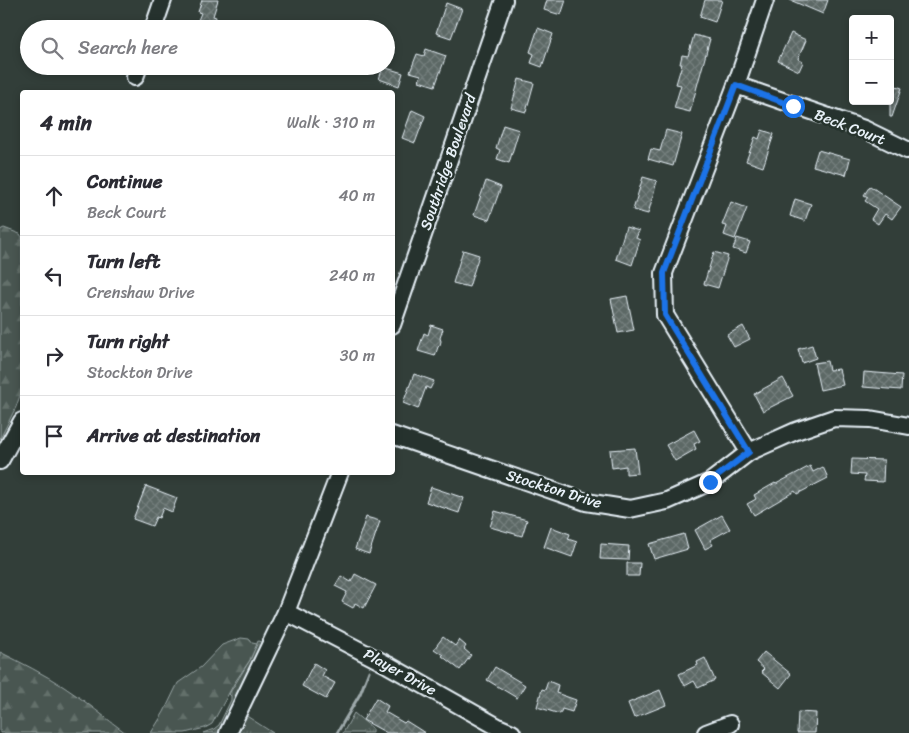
<!DOCTYPE html>
<html lang="en">
<head>
<meta charset="utf-8">
<style>
	body { margin:0; font-family:Sriracha,sans-serif; background:#f2f2f3; color:#2b2b33 }
	.controls { position:absolute; right:15px; top:15px; display:grid; overflow:hidden; border-radius:5px; box-shadow:0 2px 8px #0003 }
	.controls button { width:45px; height:45px; display:grid; place-items:center; padding:0; border:0; border-bottom:1px solid #e1e1e2; background:#fff; color:#2b2b33; font:25px sans-serif }
	.stop { position:absolute; width:15px; height:15px; margin:-11px; border:4px solid #1a73e8; border-radius:50%; background:#fff }
	.stop.end { background:#1a73e8; border-color:#fff; box-shadow:0 1px 5px #0008 }
	.list { margin:0; padding:0; list-style:none }
	h2 { display:flex; justify-content:space-between; align-items:center; height:65px; margin:0; padding:0 20px; font-size:21px }
	h2 small { font-size:16px; font-weight:400; color:#7c7c81 }
	.list li { display:grid; grid-template-columns:32px 1fr auto; gap:15px; align-items:center; box-sizing:border-box; height:80px; padding:0 20px; border-top:1px solid #e1e1e2 }
	.list b { display:block; font-size:19px; white-space:nowrap }
	.list p { margin:0; font-size:16px; white-space:nowrap; color:#7c7c81 }
	.list em { font-size:16px; font-style:normal; color:#7c7c81 }
	.icon { flex:none; width:28px; height:28px; fill:none; stroke:currentColor; stroke-width:2; stroke-linecap:round; stroke-linejoin:round }
	.map { position:relative; flex:none; width:909px; height:733px; overflow:hidden }
	.search { position:absolute; background:#fff; box-shadow:0 2px 8px #0003; left:20px; top:20px; width:375px; height:55px; display:flex; align-items:center; gap:12px; box-sizing:border-box; padding:0 18px; border-radius:28px; color:#7c7c81; font-size:19px }
	.panel { position:absolute; background:#fff; box-shadow:0 2px 8px #0003; left:20px; top:90px; width:375px; height:385px; border-radius:5px }
	.map>svg:first-child { display:block }
	.grass { fill:url(#grass-tufts); stroke:#98a4a4 }
	.forest { fill:url(#forest-firs); stroke:#98a4a4 }
	.lines { fill:none; stroke-linecap:round; stroke-linejoin:round }
	.stream { stroke:#9ea9ab; stroke-width:3 }
	.building { fill:url(#building-cross-hatch); stroke:#e8f1f8 }
	.minor-casing { stroke:#e8f1f8; stroke-width:20 }
	.minor { stroke:#26332d; stroke-width:16 }
	.route { stroke:#1a73e8; stroke-width:6 }
	.labels { text-anchor:middle; stroke-width:5; stroke-linejoin:round; paint-order:stroke }
	.street-label { font-size:15px; fill:#e8f1f8; stroke:#26332d }
</style>
</head>
<body>
<div class="map">
<svg width="909" height="733" viewBox="0 0 909 733">
	<defs>
		<pattern id="grass-tufts" width="24" height="20" patternUnits="userSpaceOnUse" patternTransform="scale(1.25)"><rect width="24" height="20" fill="#495651"/><path d="M3 7l-1-3M5 7V3M7 7l1-3M15 17l-1-3M17 17v-4M19 17l1-3" fill="none" stroke="#636f6b"/></pattern>
		<pattern id="forest-firs" width="22" height="20" patternUnits="userSpaceOnUse" patternTransform="scale(1.25)"><rect width="22" height="20" fill="#495651"/><path d="M5 1l3.5 6h-7zM16 11l3.5 6h-7z" fill="#636f6b"/></pattern>
		<pattern id="building-cross-hatch" width="8" height="8" patternUnits="userSpaceOnUse" patternTransform="scale(1.25)"><rect width="8" height="8" fill="#5c6865"/><path d="M0 0l8 8M0 8l8-8" fill="none" stroke="#737e7c"/></pattern>
	</defs>
	<rect width="100%" height="100%" fill="#323e39"/>
	<filter id="ink" filterUnits="userSpaceOnUse"><feTurbulence type="fractalNoise" baseFrequency=".02" numOctaves="2"/><feDisplacementMap in="SourceGraphic" scale="10" xChannelSelector="R" yChannelSelector="G"/><feConvolveMatrix kernelMatrix="1 2 1 2 8 2 1 2 1" color-interpolation-filters="sRGB"/></filter>
	<g filter="url(#ink)">
		<g class="grass">
			<polygon points="258,641 264,643 220,733 203,733 214,729 219,725 231,700 231,696 229,694 250,660"/>
			<polygon points="354,713 372,728 372,733 343,733"/>
			<polygon points="245,715 273,733 236,733"/>
		</g>
		<g class="forest">
			<polygon points="4,228 20,234 22,237 22,390 16,407 0,439 0,230"/>
			<polygon points="241,638 249,639 252,643 257,644 250,660 235,682 212,724 205,728 185,733 151,733 164,712 178,683 201,667 222,645"/>
			<path d="M 0,652 C 22,663 44,674 64,687 C 86,701 105,718 126,733 L 0,733 Z"/>
		</g>
		<g class="lines">
			<polyline class="stream" points="337,733 360,694 369,671"/>
		</g>
		<g class="building">
			<polygon points="202,0 218,0 213,16 216,17 213,29 208,29 196,25 201,13 198,12"/>
			<polygon points="547,0 566,0 561,15 544,10"/>
			<polygon points="705,0 722,0 715,22 700,17"/>
			<polygon points="790,0 828,0 823,14"/>
			<polygon points="446,3 462,9 451,38 436,33"/>
			<polygon points="538,28 553,34 542,67 531,63 534,54 530,52"/>
			<polygon points="791,33 806,40 798,59 803,62 799,71 778,61"/>
			<polygon points="694,35 710,39 690,112 674,108 681,85 676,84 682,64 680,64 682,55 688,56"/>
			<polygon points="426,49 446,56 435,86 419,81 421,75 410,72 417,54 424,56"/>
			<polygon points="383,67 403,73 399,86 379,79"/>
			<polygon points="519,79 534,83 526,112 511,108"/>
			<polygon points="890,84 902,88 892,117 890,117"/>
			<polygon points="412,110 425,116 415,143 402,138"/>
			<polygon points="503,125 519,130 509,163 497,159 500,150 496,148"/>
			<polygon points="666,130 682,134 673,166 648,159 651,149 660,151"/>
			<polygon points="762,130 774,134 763,167 746,161 755,137 759,139"/>
			<polygon points="818,150 850,159 846,175 813,166"/>
			<polygon points="643,177 657,181 648,214 633,210"/>
			<polygon points="486,181 501,187 489,220 474,215"/>
			<polygon points="870,186 901,207 892,219 885,214 878,224 871,219 877,209 865,201 868,197 864,195"/>
			<polygon points="795,199 811,204 805,221 790,216"/>
			<polygon points="731,202 747,208 735,239 724,235 727,226 722,225"/>
			<polygon points="626,227 639,231 636,238 640,240 632,265 616,259"/>
			<polygon points="737,238 750,242 746,253 733,249"/>
			<polygon points="463,250 479,255 469,287 453,283"/>
			<polygon points="714,252 728,256 718,288 704,284"/>
			<polygon points="627,296 634,330 618,333 611,299"/>
			<polygon points="431,325 443,329 440,338 441,341 440,345 438,347 435,356 418,351 424,333 428,335"/>
			<polygon points="743,326 750,339 734,347 727,335"/>
			<polygon points="812,345 816,358 802,363 798,349"/>
			<polygon points="827,361 829,370 839,369 843,385 820,390 814,363"/>
			<polygon points="864,372 902,375 901,390 863,387"/>
			<polygon points="414,374 434,381 430,389 426,387 418,409 403,403"/>
			<polygon points="783,378 793,396 763,411 754,394"/>
			<polygon points="694,430 700,441 694,444 696,449 675,461 666,445"/>
			<polygon points="635,448 638,473 626,474 626,466 612,468 610,450"/>
			<polygon points="852,459 884,460 883,482 864,481 865,475 851,474"/>
			<polygon points="810,466 813,472 823,467 828,478 797,494 795,491 754,515 747,504 756,499 754,495 775,483 776,484"/>
			<polygon points="146,486 177,498 172,512 163,508 159,518 156,517 152,526 133,519"/>
			<polygon points="431,487 464,498 459,513 426,502"/>
			<polygon points="495,511 527,520 522,536 490,527"/>
			<polygon points="722,515 730,529 710,540 713,545 705,549 695,530"/>
			<polygon points="366,517 380,521 369,554 355,549"/>
			<polygon points="551,527 570,534 568,539 577,542 572,557 544,547"/>
			<polygon points="684,534 688,549 654,559 649,544"/>
			<polygon points="601,544 629,546 628,560 600,559"/>
			<polygon points="627,563 640,563 639,576 627,576"/>
			<polygon points="355,574 376,585 364,608 355,603 353,608 342,602 347,592 335,586 341,576 351,582"/>
			<polygon points="443,637 455,646 459,640 466,646 464,649 471,655 460,670 442,656 443,655 434,649"/>
			<polygon points="764,652 791,674 780,688 761,672 764,669 756,662"/>
			<polygon points="705,658 715,680 698,688 694,681 685,686 679,674 698,665 697,662"/>
			<polygon points="314,663 325,670 322,676 335,683 326,699 302,686"/>
			<polygon points="495,667 525,685 517,698 487,680"/>
			<polygon points="548,681 558,685 556,693 576,700 572,712 562,709 560,714 537,707 542,689 545,690"/>
			<polygon points="660,690 666,705 634,718 628,703"/>
			<polygon points="376,698 388,706 385,712 404,723 406,721 425,733 387,733 363,720"/>
			<polygon points="798,712 816,713 815,733 797,733"/>
		</g>
		<g class="lines">
			<g class="minor-casing">
				<g id="minor">
					<polyline points="153,29 163,0"/>
					<polyline points="135,77 139,66"/>
					<polyline points="736,85 864,129 907,150"/>
					<polyline points="392,325 504,0"/>
					<polyline points="392,435 586,502 630,509 667,501 710,482 749,452 796,431 834,418 870,419 909,426"/>
					<polyline points="749,452 665,315 664,273 736,85 765,0"/>
					<polyline points="0,461 22,421"/>
					<polyline points="286,612 388,665 498,727 512,733"/>
					<polyline points="228,733 286,612 340,472"/>
					<polyline points="706,733 730,724"/>
				</g>
			</g>
			<use href="#minor" class="minor"/>
		</g>
	</g>
	<g class="lines" filter="url(#ink)">
		<polyline class="route" points="710,482 749,452 665,315 664,273 736,85 793,106"/>
	</g>
	<g class="labels">
		<g class="street-label">
			<text transform="translate(850 127) rotate(21)" y="5">Beck Court</text>
			<text transform="translate(448 162) rotate(-71)" y="5">Southridge Boulevard</text>
			<text transform="translate(554 489) rotate(17)" y="5">Stockton Drive</text>
			<text transform="translate(400 672) rotate(29)" y="5">Player Drive</text>
		</g>
	</g>
</svg>
<div class="controls">
<button>+</button>
<button>−</button>
</div>
<div class="stop" style="left:793px;top:106px"></div>
<div class="stop end" style="left:710px;top:482px"></div>
<div class="search"><svg class="icon" aria-label="search" viewBox="0 0 24 24"><circle cx="10" cy="10" r="6"/><path d="M15 15l6 6"/></svg>Search here</div>
<section class="panel">
<h2>4 min<small>Walk · 310 m</small></h2>
<ul class="list">
<li><svg class="icon" aria-label="ahead" viewBox="0 0 24 24"><path d="M12 20V5M6 11l6-6 6 6"/></svg><div><b>Continue</b><p>Beck Court</p></div><em>40 m</em></li>
<li><svg class="icon" aria-label="left" viewBox="0 0 24 24"><path d="M17 20v-9H6M10 6l-5 5 5 5"/></svg><div><b>Turn left</b><p>Crenshaw Drive</p></div><em>240 m</em></li>
<li><svg class="icon" aria-label="right" viewBox="0 0 24 24"><path d="M7 20v-9h11M14 6l5 5-5 5"/></svg><div><b>Turn right</b><p>Stockton Drive</p></div><em>30 m</em></li>
<li><svg class="icon" aria-label="arrive" viewBox="0 0 24 24"><path d="M6 21V4h12l-3 4 3 4H6"/></svg><div><b>Arrive at destination</b></div></li>
</ul>
</section>
</div>
</body>
</html>
